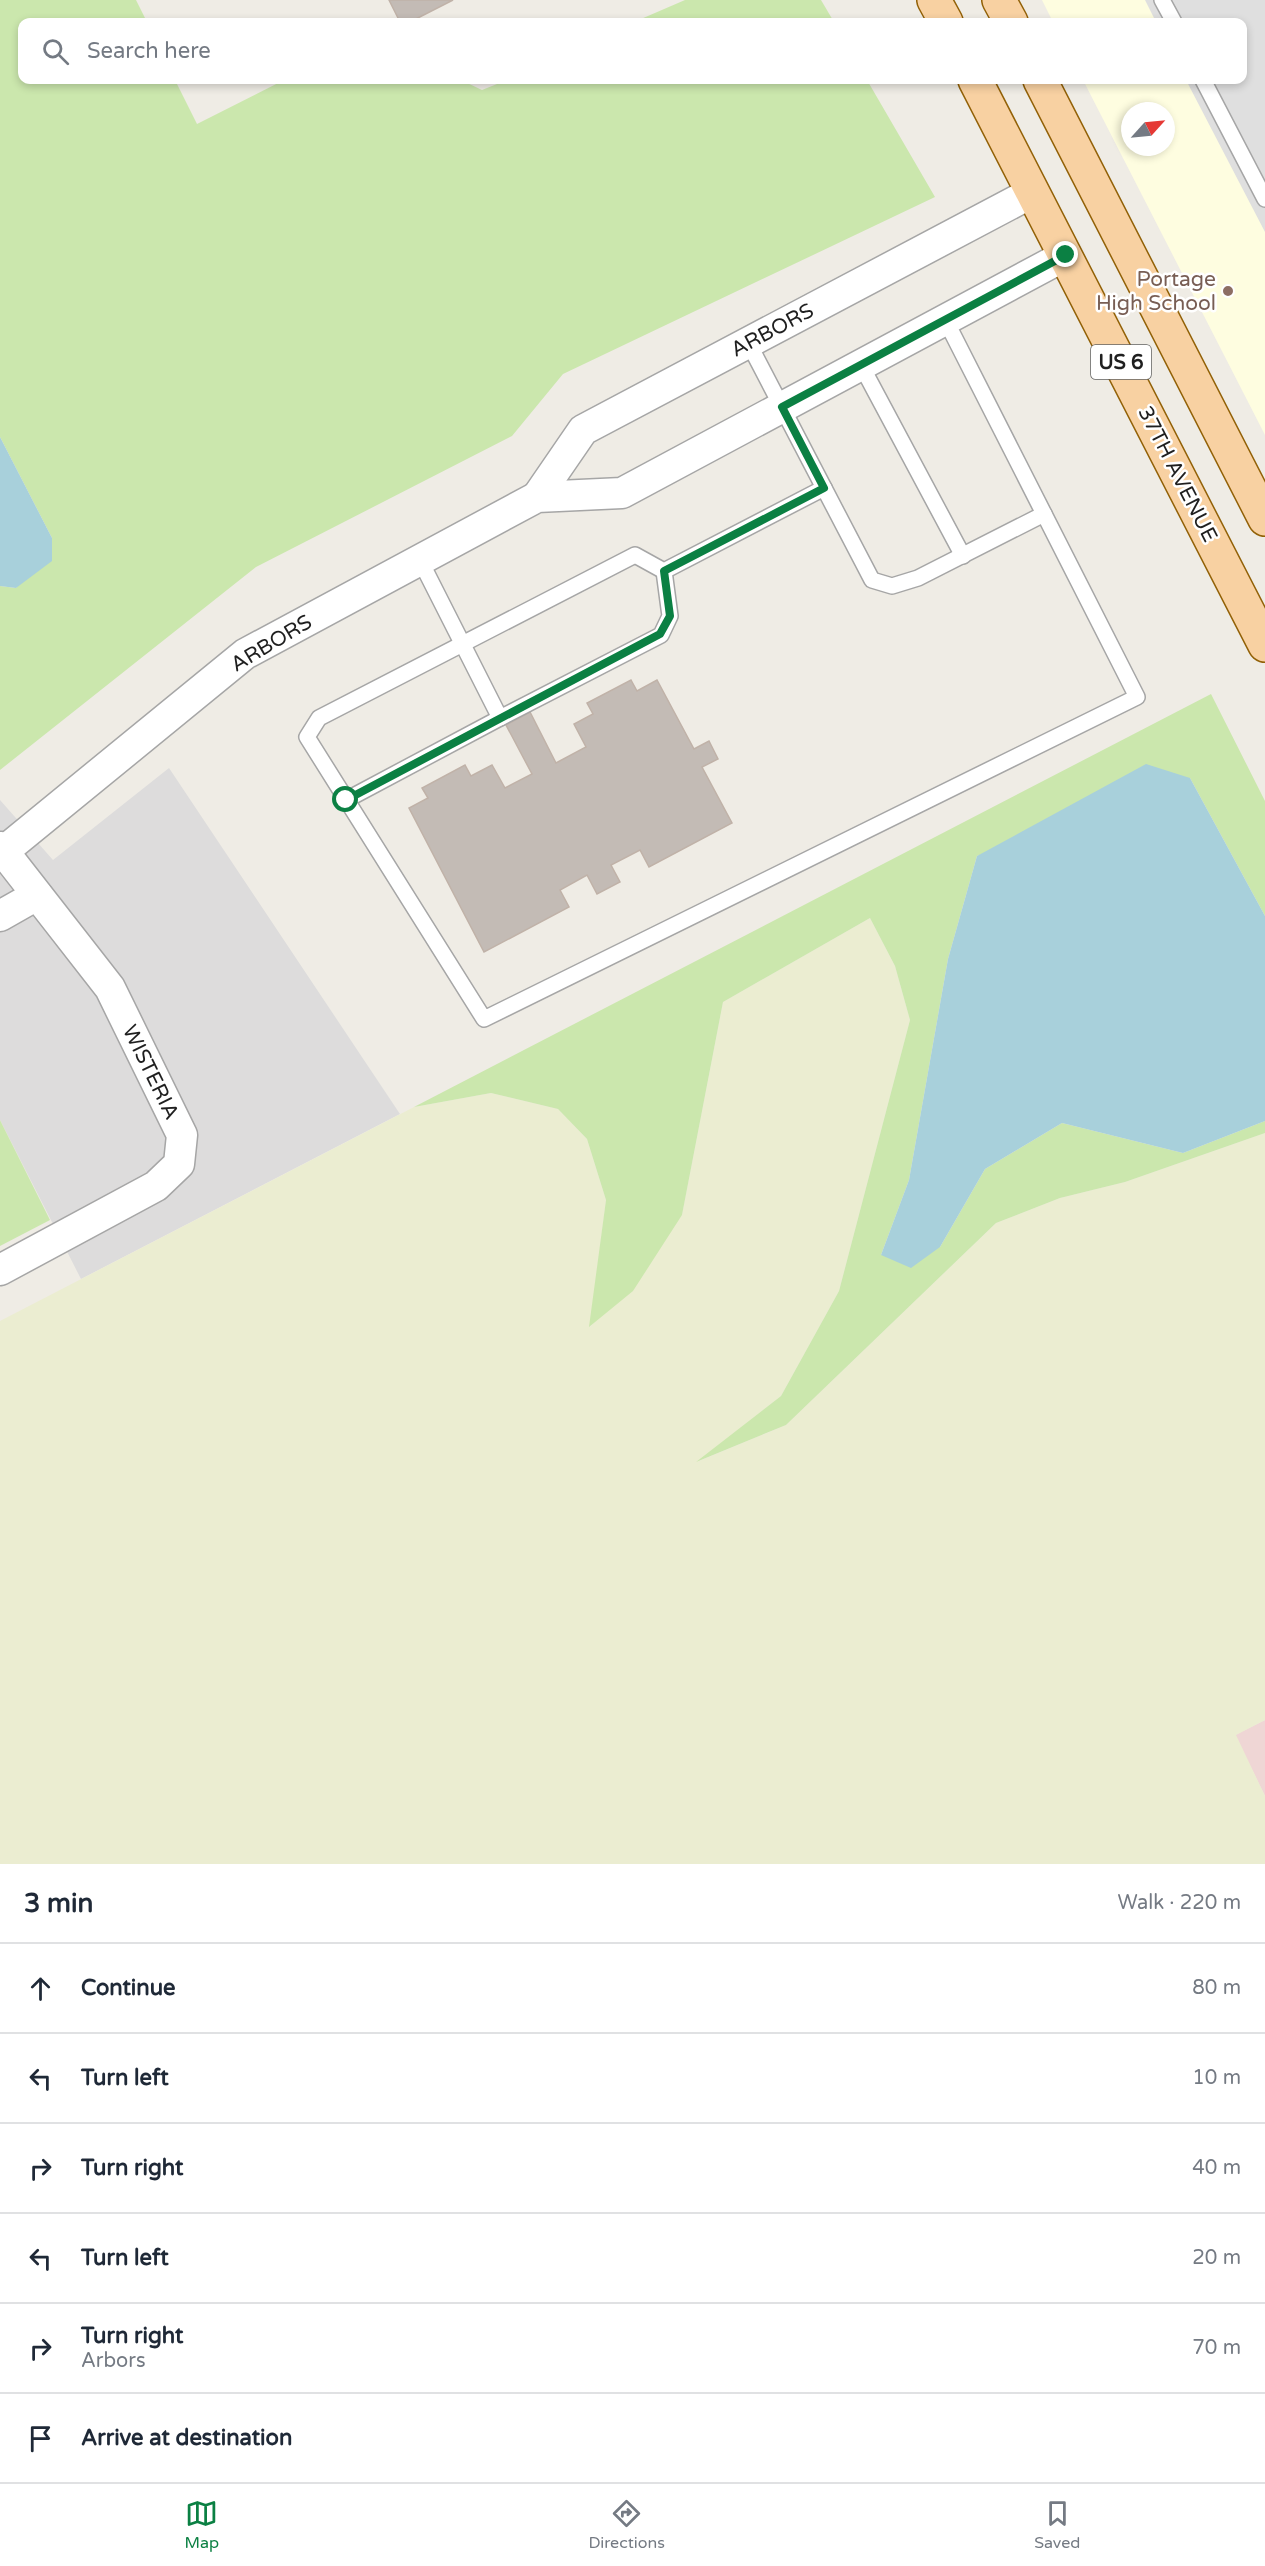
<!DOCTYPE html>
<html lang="en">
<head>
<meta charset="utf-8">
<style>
	body { margin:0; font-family:"Varela Round",sans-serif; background:#f6f6f7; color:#1f2937 }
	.compass { position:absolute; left:1121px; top:102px; width:54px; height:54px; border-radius:50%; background:#fff; box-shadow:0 3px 9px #0003; rotate:63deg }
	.stop { position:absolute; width:18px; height:18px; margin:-14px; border:4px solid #0b8043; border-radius:50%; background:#fff }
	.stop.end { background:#0b8043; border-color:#fff; box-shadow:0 2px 6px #0008 }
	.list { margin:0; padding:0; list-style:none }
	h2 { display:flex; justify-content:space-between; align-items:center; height:78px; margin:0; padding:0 24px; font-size:26px }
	h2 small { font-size:20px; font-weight:400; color:#747a83 }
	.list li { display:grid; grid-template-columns:39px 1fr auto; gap:18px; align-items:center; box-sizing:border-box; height:90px; padding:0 24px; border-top:2px solid #e0e1e3 }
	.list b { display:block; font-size:22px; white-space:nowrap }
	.list p { margin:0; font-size:20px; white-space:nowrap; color:#747a83 }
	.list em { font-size:20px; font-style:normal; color:#747a83 }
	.icon { flex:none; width:33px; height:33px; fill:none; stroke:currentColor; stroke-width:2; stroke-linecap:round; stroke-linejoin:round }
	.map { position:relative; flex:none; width:1265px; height:1864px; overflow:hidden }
	.search { position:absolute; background:#fff; box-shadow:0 3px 9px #0003; left:18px; right:18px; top:18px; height:66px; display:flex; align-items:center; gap:15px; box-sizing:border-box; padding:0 21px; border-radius:12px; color:#747a83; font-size:22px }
	.sheet { height:618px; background:#fff }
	nav { display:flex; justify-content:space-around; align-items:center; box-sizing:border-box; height:84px; border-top:2px solid #e0e1e3; background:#fff; font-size:16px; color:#747a83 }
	nav a { display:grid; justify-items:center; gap:3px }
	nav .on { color:#0b8043 }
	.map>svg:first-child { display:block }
	.residential { fill:#dddcdc }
	.commercial { fill:#efd6d5 }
	.education { fill:#fefde0; fill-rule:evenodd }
	.farmland { fill:#ebedd1 }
	.grass { fill:#cbe7ad }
	.parking { fill:#dfdfdf }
	.water { fill:#a8d0db }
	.building { fill:#c3bbb5; stroke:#c0b2a8; stroke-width:1.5 }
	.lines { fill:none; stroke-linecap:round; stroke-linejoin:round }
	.lane-casing { stroke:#a6a6a6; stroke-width:18 }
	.street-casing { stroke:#a6a6a6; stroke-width:33 }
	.primary-casing { stroke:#926107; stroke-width:36 }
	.lane { stroke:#fff; stroke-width:15 }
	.street { stroke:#fff; stroke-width:30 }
	.primary { stroke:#f8d1a2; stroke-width:33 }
	.route { stroke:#0b8043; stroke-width:8 }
	.education-dot { fill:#8d6e63; stroke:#fff; stroke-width:2 }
	.labels { text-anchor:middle; stroke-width:5; stroke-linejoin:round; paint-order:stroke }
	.shield { fill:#fff; stroke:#626262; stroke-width:1.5 }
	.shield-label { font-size:20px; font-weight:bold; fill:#1f1f1f }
	.education-label { font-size:21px; fill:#785e54; stroke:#fff; text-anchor:end }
	.street-label { font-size:21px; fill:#1f1f1f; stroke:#fff }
</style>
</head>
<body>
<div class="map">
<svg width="1265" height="1864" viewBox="0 0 1265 1864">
	<rect width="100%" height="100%" fill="#efece5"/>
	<polygon class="residential" points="169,768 400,1114 81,1279 0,1120 0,800 53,860"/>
	<polygon class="commercial" points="1265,1720 1265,1796 1235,1735"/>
	<path class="education" d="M 1042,0 L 1265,0 L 1265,435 L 1083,80 L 1242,80 L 1242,22 L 1053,22 ZM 1130,111 L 1166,111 L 1166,147 L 1130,147 Z"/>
	<polygon class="farmland" points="870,918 895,966 910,1020 839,1291 781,1396 699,1461 786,1425 996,1223 1060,1198 1125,1182 1265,1133 1265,1720 1236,1735 1265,1796 1265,1864 0,1864 0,1321 414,1107 491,1093 558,1109 587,1139 606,1200 590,1327 682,1215 723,1002"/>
	<g class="grass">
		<polygon points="0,0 136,0 147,22 22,22 22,80 175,80 197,124 284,80 461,80 482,90 507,80 867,80 935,197 563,374 512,436 256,567 0,770 0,586 16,588 52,538 0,437"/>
		<polygon points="685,0 821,0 834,22 634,22"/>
		<polygon points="1211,694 1265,801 1265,916 1190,778 977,856 948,959 909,1180 881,1255 940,1247 985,1169 1062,1123 1183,1153 1265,1121 1265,1133 1125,1182 1060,1198 996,1223 786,1425 696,1462 781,1396 839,1291 910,1020 895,966 870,918 723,1002 682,1215 633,1291 589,1327 606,1200 587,1139 558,1109 491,1093 414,1107"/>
		<polygon points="0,1120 50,1220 0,1246"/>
	</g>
	<polygon class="parking" points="1145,0 1265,0 1265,232 1186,80 1242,80 1242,22 1156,22"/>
	<g class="water">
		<polygon points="0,437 52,538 52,561 16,588 0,586"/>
		<polygon points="1146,764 1190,778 1265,916 1265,1121 1183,1153 1062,1123 985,1169 940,1247 911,1268 881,1255 909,1180 948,959 977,856"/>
	</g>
	<g class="building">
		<polygon points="389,0 453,0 410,22 400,22"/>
		<polygon points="631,680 637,691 657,680 694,749 709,741 718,759 702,767 732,823 649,867 640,850 611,865 620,882 597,894 587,875 560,890 569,907 484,952 409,808 428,798 422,788 465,765 471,776 492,765 505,788 532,774 506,725 530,712 556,763 586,747 574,724 593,714 587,703"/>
	</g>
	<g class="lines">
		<g class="lane-casing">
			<g id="lane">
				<polyline points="1162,0 1174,22"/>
				<polyline points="1203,80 1265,199"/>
				<polyline points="748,342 824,488 664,571 635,555 319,718 307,737 484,1019 1137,697 945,319"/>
				<polyline points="861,365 963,556"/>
				<polyline points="824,488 872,580 892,586 918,578 1044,514"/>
				<polyline points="420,560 500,718 661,635 670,616 664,571"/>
				<polyline points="346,800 500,718"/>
			</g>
		</g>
		<g class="street-casing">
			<g id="street">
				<polyline points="537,497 583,430 1033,192"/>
				<polyline points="0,847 110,988 182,1135 179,1164 156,1186 0,1270"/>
				<polyline points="4,851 245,654 537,497 622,493 1066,255"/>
				<polyline points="0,916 37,895"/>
			</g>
		</g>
		<g class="primary-casing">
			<g id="primary">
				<polyline points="934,0 946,22"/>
				<polyline points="999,0 1011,22"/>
				<polyline points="975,80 1265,645"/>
				<polyline points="1040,80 1265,519"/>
			</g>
		</g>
		<use href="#lane" class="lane"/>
		<use href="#street" class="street"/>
		<use href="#primary" class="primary"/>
	</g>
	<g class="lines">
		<polyline class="route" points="346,800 660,634 670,616 664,571 824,488 782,407 1066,255"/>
	</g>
	<circle class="education-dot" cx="1228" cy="291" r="6"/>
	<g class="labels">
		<rect class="shield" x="1091" y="345" width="60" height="34" rx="4.5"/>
		<g class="shield-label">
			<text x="1121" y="369">US 6</text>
		</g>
		<g class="education-label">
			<text x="1216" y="286">Portage<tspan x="1216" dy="24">High School</tspan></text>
		</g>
		<g class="street-label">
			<text transform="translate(772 330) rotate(-28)" y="7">ARBORS</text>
			<text transform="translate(1178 474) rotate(63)" y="7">37TH AVENUE</text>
			<text transform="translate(271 643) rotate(-31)" y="7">ARBORS</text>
			<text transform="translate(151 1072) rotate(64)" y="7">WISTERIA</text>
		</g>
	</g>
</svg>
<svg class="compass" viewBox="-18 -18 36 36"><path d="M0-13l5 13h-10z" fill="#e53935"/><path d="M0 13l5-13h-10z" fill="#747a83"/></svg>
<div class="stop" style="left:346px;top:800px"></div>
<div class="stop end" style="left:1066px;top:255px"></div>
<div class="search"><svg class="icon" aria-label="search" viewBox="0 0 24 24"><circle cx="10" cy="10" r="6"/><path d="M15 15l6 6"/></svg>Search here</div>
</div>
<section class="sheet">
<h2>3 min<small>Walk · 220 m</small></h2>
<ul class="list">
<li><svg class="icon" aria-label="ahead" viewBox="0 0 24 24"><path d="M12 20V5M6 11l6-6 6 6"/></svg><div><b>Continue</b></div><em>80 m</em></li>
<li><svg class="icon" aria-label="left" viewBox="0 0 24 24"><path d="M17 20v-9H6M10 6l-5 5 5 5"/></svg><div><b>Turn left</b></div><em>10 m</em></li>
<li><svg class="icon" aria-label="right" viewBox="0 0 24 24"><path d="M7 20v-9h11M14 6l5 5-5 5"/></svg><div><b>Turn right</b></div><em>40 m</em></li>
<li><svg class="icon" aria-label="left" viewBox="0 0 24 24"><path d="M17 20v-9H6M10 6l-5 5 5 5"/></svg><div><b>Turn left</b></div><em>20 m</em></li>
<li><svg class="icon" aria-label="right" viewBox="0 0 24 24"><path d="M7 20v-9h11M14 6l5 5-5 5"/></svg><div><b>Turn right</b><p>Arbors</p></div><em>70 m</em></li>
<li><svg class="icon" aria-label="arrive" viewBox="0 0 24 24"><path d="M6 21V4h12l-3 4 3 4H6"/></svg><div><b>Arrive at destination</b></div></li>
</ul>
</section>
<nav>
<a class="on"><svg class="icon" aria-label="map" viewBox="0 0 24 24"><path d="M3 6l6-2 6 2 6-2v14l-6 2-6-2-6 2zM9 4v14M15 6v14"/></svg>Map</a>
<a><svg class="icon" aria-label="directions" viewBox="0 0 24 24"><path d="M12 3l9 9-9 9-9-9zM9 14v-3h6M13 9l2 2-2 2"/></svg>Directions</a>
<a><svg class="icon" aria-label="saved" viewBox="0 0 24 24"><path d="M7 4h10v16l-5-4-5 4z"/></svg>Saved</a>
</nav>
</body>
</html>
